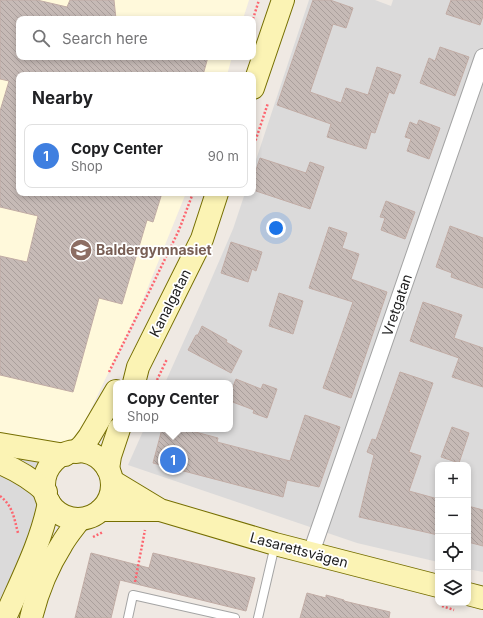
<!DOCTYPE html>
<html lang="en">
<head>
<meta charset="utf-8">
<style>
	body { margin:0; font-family:Inter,sans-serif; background:#f6f6f6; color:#202124 }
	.controls { position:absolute; right:12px; bottom:12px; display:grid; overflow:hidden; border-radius:8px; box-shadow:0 2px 6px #0003 }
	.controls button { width:36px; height:36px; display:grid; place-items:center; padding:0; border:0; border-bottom:1px solid #e0e0e0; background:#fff; color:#202124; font:20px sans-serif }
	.you { position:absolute; left:276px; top:228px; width:14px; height:14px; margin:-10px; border:3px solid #fff; border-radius:50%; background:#1a73e8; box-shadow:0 0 0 6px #1a73e833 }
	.badge { display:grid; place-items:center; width:26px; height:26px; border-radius:50%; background:#db2777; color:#fff; font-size:13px; font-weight:700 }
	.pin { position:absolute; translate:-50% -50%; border:2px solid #fff; box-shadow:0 1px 4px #0006 }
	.popup { position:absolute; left:113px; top:380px; width:120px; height:52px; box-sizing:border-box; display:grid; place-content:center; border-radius:8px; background:#fff; filter:drop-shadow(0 1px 3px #0005); font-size:13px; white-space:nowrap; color:#757577 }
	.popup b { font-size:15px; color:#202124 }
	.popup::after { content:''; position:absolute; left:50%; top:100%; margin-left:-8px; border:8px solid transparent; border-top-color:#fff }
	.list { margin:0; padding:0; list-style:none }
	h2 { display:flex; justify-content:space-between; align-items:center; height:52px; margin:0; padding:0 16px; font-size:17px }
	h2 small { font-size:13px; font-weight:400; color:#757577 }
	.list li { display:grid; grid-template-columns:26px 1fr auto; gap:12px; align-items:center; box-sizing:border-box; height:64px; margin:0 8px 8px; padding:0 8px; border:1px solid #e0e0e0; border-radius:8px }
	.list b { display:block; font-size:15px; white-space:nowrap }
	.list p { margin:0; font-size:13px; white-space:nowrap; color:#757577 }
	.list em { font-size:13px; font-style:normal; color:#757577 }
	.icon { flex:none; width:22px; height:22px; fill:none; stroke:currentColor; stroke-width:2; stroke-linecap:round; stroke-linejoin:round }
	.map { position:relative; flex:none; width:483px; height:618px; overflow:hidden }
	.search { position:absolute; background:#fff; box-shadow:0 2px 6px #0003; left:16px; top:16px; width:240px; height:44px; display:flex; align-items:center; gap:10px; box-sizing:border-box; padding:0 14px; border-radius:8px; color:#757577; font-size:15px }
	.panel { position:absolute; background:#fff; box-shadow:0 2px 6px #0003; left:16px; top:72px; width:240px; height:124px; border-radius:8px }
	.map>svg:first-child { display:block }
	.residential { fill:#dbdada }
	.education { fill:#fff9db }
	.building { fill:url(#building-back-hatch); stroke:#c1aca5 }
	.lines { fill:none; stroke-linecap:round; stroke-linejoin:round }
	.lane-casing { stroke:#a4a4a4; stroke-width:10 }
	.street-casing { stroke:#a4a4a4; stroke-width:18 }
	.secondary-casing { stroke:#766f02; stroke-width:24 }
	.path { stroke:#fd656f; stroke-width:2.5; stroke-dasharray:2 2; stroke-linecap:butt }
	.lane { stroke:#fff; stroke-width:8 }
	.street { stroke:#fff; stroke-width:16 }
	.secondary { stroke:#fbf3b4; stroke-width:22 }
	.labels { text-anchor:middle; stroke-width:3.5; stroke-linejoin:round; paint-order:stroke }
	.education-label { font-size:14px; font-weight:bold; fill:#785e54; stroke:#fff; text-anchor:start }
	.street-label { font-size:14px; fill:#1d1d1d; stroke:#fff }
</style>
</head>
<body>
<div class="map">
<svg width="483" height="618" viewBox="0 0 483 618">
	<defs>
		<pattern id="building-back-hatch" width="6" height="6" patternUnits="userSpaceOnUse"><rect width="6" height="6" fill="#c6bab6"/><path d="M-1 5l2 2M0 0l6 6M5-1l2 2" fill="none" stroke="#aa9f9c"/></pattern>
	</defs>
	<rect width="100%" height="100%" fill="#efe9e3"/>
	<g class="residential">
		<polygon points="309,0 375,0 391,6 393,0 483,0 483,572 468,569 468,465 438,465 438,562 357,543 128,465 144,429 230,429 230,383 165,383 201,303 233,229 245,193 253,193 253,169"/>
		<polygon points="0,435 63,467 53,481 0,614"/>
	</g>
	<polygon class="education" points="0,0 249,0 243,19 19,19 19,57 232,57 227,75 19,75 19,193 186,193 140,307 63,467 0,435"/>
	<g class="building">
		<polygon points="0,0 37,0 67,7 70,0 114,0 116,19 19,19 19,57 208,57 203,75 19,75 19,193 162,193 153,222 147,220 122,304 99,298 73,392 0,375 0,256 27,262 38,216 0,207 0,111 9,81 0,79"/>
		<polygon points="313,0 330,0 353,8 346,28 333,24 310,92 341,103 346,88 368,95 377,67 401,75 394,94 389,92 375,133 371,132 366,149 327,137 331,124 277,105"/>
		<polygon points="451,0 483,0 483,16 480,25 446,14"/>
		<polygon points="440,47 469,57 455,96 420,83 429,58 435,61"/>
		<polygon points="419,120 440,128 429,159 407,151 411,139 405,137 410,122 417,125"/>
		<polygon points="260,158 306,173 310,162 324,167 310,209 253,190 253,179"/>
		<polygon points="386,201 415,212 405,239 381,230 385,218 380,217"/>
		<polygon points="450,226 483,238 483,288 451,277 452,273 436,267"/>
		<polygon points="329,227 347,233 342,248 359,254 351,279 387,292 351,398 323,388 353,302 309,288"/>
		<polygon points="231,242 262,252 256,271 252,269 248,282 221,273"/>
		<polygon points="279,293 303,301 293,334 269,326"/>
		<polygon points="423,302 462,315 454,338 483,348 483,387 452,377 459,358 410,341"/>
		<polygon points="202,326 227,340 226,342 242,351 231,373 188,350 196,335 198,335"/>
		<polygon points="400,372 433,383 409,452 421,456 409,491 438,499 438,535 359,517 374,455 367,452 372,439 376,440"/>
		<polygon points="236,379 261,389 263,384 277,389 267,418 253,413 254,410 230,401 230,394"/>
		<polygon points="305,415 340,427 319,487 287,480 283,497 153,463 162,429 184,429 218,438 217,442 290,461"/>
		<polygon points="452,427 469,433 459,463 441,457"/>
		<polygon points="468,506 483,510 483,546 468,542"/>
		<polygon points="91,553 149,568 153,553 255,578 246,611 120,580 111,618 75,618"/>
		<polygon points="307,593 326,598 326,595 344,600 344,601 390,612 389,618 300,618"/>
	</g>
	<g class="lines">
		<g class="lane-casing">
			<g id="lane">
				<polyline points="128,618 133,595 235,618"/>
				<polyline points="258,618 275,545"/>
			</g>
		</g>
		<g class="street-casing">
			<polyline id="street" points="311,553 483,57"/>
		</g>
		<g class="secondary-casing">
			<g id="secondary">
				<polyline points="253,88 283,0"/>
				<polyline points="134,383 138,367 202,239 217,193"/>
				<polyline points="0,444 65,455"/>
				<circle cx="78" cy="485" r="34"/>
				<polyline points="76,452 83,445 89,437 116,391"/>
				<path d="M 0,463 C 17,470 32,479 46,492"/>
				<polyline points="108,469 110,456 119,429"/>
				<polyline points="112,481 160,510 275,544 438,586"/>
				<polyline points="101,510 159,510"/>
				<polyline points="468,594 483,598"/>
				<path d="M 5,618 C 21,581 42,541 49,502"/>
				<path d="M 31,618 C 37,593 48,566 62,544 C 67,535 74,527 80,519"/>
			</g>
		</g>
		<g class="path">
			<polyline points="253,19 259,0"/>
			<polyline points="253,148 268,103"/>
			<polyline points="109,372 150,290 179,230 193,193"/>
			<polyline points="157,380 167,359"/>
			<path d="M 0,496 C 13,506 14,518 18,533"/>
			<polyline points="93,537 103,532"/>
			<polyline points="135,582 145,530"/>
			<polyline points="442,606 454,610"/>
		</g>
		<use href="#lane" class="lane"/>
		<use href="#street" class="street"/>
		<use href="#secondary" class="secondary"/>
	</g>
	<defs>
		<g id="school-disc" transform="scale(1.15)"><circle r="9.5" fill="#8d6e63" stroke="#fff"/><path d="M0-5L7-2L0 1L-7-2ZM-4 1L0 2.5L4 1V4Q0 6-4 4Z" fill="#fff"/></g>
	</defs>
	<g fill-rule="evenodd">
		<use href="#school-disc" x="81" y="250"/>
	</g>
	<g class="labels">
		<g class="education-label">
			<text x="96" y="255">Baldergymnasiet</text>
		</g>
		<g class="street-label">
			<text transform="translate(170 303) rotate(-63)" y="5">Kanalgatan</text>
			<text transform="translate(397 305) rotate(-71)" y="5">Vretgatan</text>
			<text transform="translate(299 550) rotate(15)" y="5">Lasarettsvägen</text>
		</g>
	</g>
</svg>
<div class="controls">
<button>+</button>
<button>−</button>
<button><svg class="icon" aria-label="locate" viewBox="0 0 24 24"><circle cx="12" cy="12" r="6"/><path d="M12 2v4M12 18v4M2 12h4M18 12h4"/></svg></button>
<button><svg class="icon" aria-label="layers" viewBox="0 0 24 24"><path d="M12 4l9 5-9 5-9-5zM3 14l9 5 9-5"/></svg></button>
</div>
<div class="you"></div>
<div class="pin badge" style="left:173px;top:460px;background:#3f7fe0">1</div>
<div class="popup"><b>Copy Center</b>Shop</div>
<div class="search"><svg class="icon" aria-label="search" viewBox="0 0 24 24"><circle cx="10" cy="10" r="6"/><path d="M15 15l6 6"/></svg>Search here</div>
<section class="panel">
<h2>Nearby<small></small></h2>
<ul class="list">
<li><span class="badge" style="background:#3f7fe0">1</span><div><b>Copy Center</b><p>Shop</p></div><em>90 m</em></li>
</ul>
</section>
</div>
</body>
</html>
